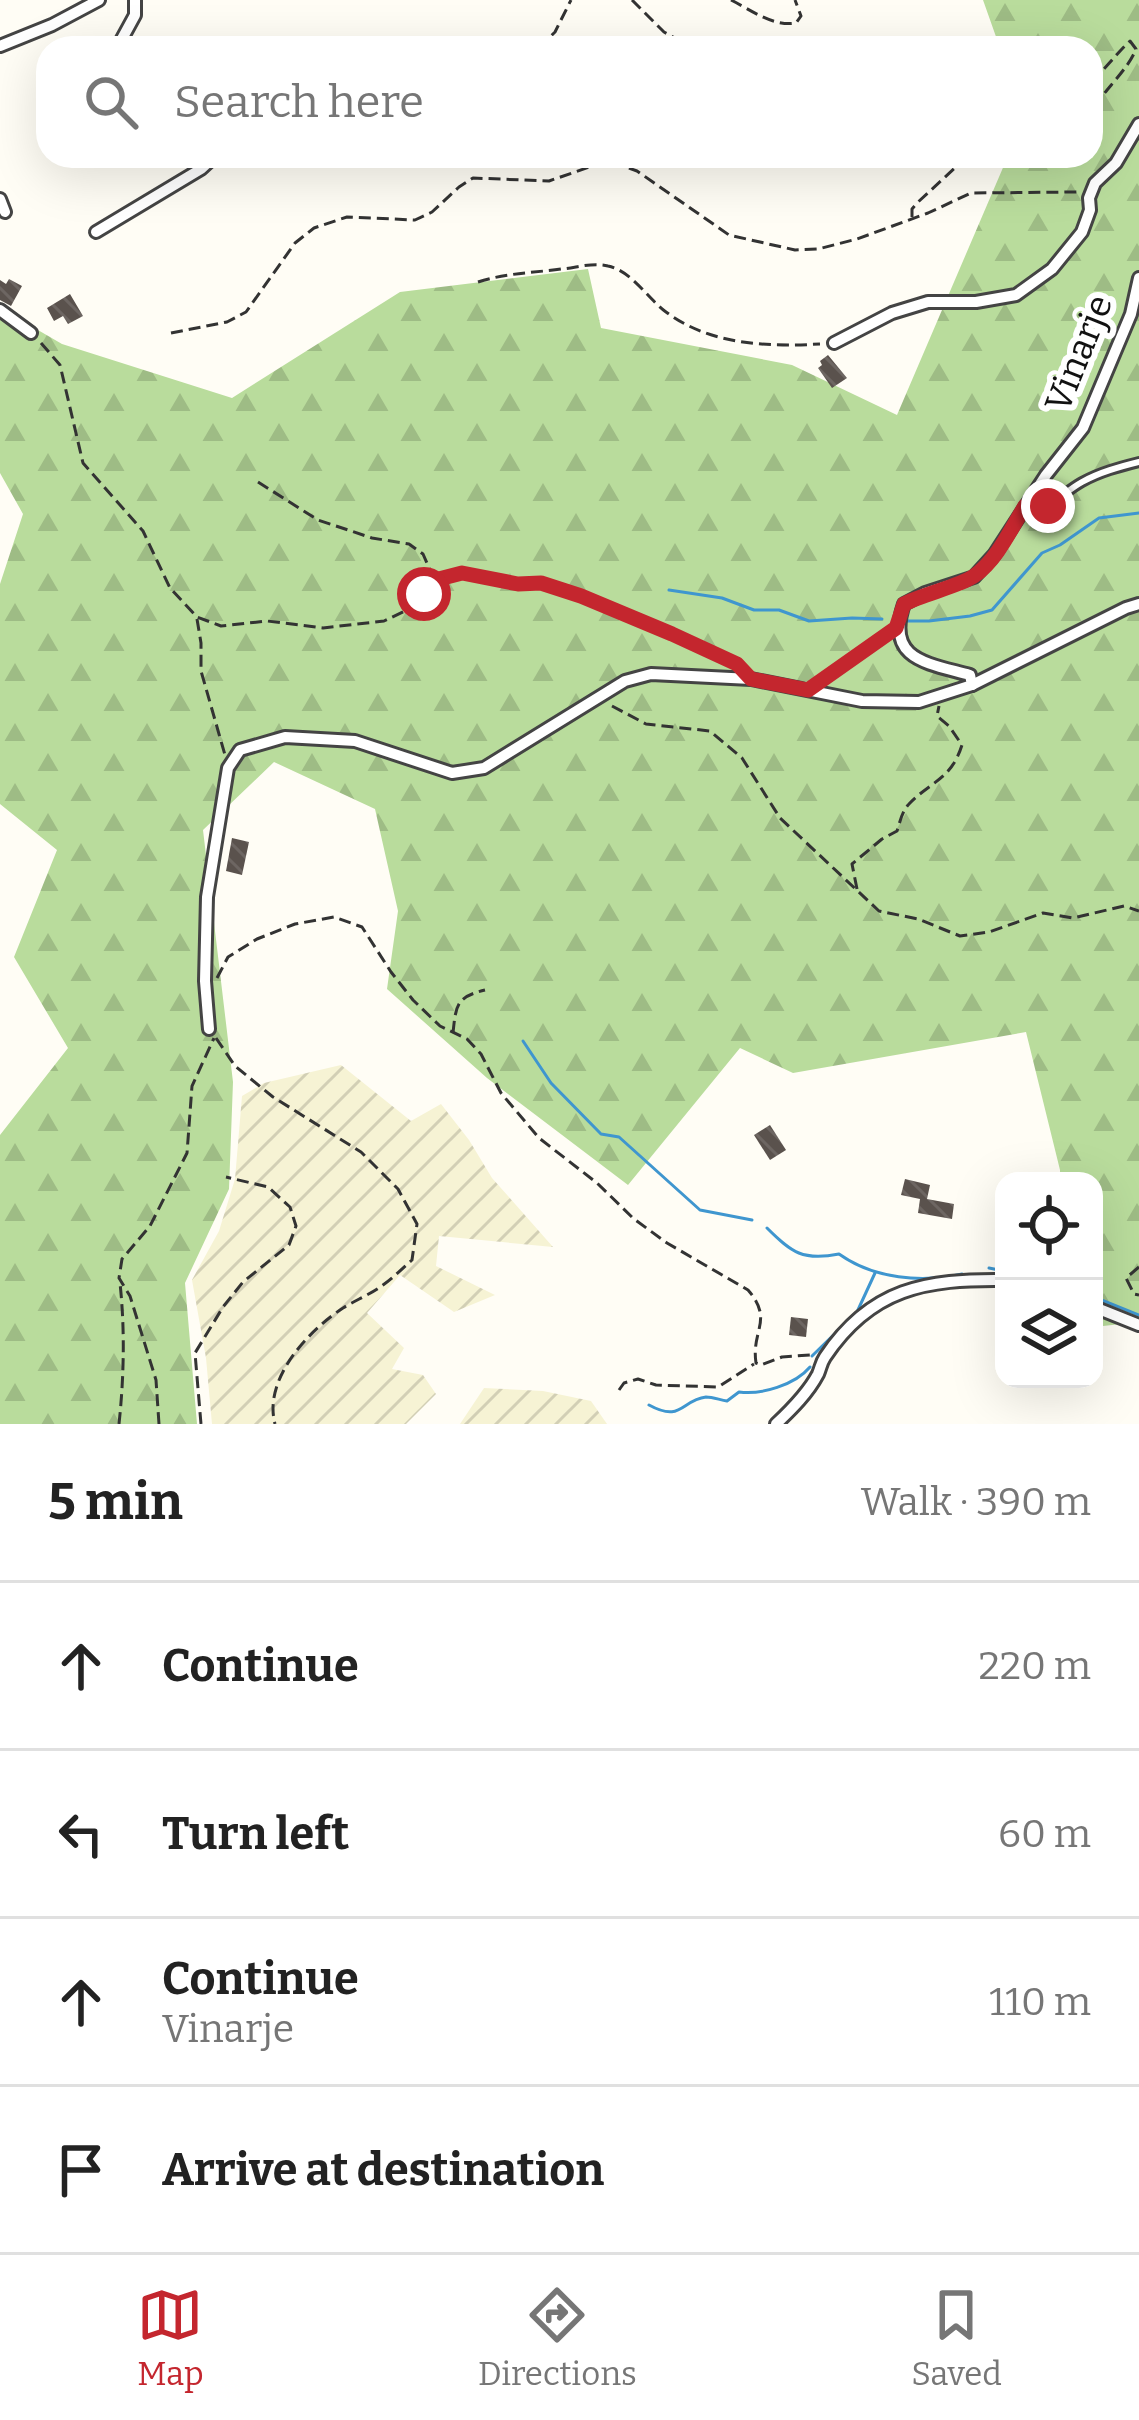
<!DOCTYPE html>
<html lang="en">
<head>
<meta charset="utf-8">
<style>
	body { margin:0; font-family:Bitter,serif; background:#f2f2f2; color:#222 }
	.controls { position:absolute; right:36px; bottom:36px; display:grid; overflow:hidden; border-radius:24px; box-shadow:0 12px 48px #0002 }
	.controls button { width:108px; height:108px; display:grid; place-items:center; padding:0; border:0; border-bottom:3px solid #e0e0e0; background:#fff; color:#222; font:60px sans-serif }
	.stop { position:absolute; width:36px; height:36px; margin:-27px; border:9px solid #c4262e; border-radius:50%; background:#fff }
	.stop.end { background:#c4262e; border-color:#fff; box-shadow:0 3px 12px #0008 }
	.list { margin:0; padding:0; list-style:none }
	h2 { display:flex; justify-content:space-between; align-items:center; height:156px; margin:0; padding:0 48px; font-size:51px }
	h2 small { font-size:39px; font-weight:400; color:#767676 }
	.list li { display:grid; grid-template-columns:78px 1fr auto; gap:36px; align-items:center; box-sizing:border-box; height:168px; padding:0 48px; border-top:3px solid #e0e0e0 }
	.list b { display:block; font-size:45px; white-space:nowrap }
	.list p { margin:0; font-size:39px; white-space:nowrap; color:#767676 }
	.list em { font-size:39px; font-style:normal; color:#767676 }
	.icon { flex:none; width:66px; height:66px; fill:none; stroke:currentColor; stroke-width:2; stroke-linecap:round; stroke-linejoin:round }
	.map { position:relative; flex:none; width:1139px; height:1424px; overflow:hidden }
	.search { position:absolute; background:#fff; box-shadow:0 12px 48px #0002; left:36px; right:36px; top:36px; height:132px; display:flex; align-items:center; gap:30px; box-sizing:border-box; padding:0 42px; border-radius:36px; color:#767676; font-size:45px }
	.sheet { height:828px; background:#fff }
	nav { display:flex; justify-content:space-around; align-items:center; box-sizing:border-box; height:168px; border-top:3px solid #e0e0e0; background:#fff; font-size:33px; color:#767676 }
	nav a { display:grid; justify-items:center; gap:6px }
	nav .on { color:#c4262e }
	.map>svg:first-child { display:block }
	.farmland { fill:url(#farmland-furrows) }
	.forest { fill:url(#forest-firs) }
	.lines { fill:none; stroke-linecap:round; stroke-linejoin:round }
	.stream { stroke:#3f96cf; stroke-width:3 }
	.building { fill:url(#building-back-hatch) }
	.lane-casing { stroke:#444; stroke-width:12 }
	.street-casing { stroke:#444; stroke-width:16 }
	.path { stroke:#333; stroke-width:3; stroke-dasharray:12 6; stroke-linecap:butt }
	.lane { stroke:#fff; stroke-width:6 }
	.street { stroke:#fff; stroke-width:10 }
	.route { stroke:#c4262e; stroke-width:15 }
	.labels { text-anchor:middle; stroke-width:12; stroke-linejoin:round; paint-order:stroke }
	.street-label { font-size:36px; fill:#111; stroke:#fff }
</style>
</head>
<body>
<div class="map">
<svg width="1139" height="1424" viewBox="0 0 1139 1424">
	<defs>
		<pattern id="farmland-furrows" width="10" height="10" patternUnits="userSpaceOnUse" patternTransform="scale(3)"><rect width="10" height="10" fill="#f6f3d4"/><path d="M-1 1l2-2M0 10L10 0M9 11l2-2" fill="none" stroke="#d2cfb5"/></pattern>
		<pattern id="forest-firs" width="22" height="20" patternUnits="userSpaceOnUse" patternTransform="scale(3)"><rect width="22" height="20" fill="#b9dc9c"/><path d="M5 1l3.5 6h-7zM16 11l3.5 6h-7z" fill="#9ebc85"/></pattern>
		<pattern id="building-back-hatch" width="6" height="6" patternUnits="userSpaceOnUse" patternTransform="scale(3)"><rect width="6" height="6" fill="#5a524d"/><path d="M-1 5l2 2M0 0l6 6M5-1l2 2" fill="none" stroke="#6d6662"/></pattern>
	</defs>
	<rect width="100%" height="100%" fill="#fffdf5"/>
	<g class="farmland">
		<polygon points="341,1065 411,1121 441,1104 469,1140 492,1178 553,1247 439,1236 436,1266 495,1295 454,1312 400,1275 367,1313 404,1348 392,1369 423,1375 436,1394 406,1424 212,1424 206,1358 192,1280 219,1231 235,1179 242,1096 264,1083"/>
		<polygon points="484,1388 543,1391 591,1401 607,1424 460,1424"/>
	</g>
	<polygon class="forest" points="983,0 1139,0 1139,1322 1094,1327 1094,1181 1060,1181 1060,1170 1026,1032 793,1073 740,1048 628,1185 487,1078 387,989 398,911 375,809 274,762 203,830 233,1082 229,1189 185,1283 197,1424 0,1424 0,1135 68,1048 14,957 57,850 0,804 0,584 23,514 0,473 0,308 62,344 232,398 400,292 588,269 601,328 792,365 897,415 1008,156 1091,156 1091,48 1000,48"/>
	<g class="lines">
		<g class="stream">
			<polyline points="669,590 722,598 754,610 779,610 809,621 852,618 882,619"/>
			<polyline points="905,621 929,621 970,616 992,610 1042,553 1060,545 1099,518 1139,513"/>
			<polyline points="523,1041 551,1083 601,1134 619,1137 700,1210 752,1220"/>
			<path d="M 767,1228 C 792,1253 803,1261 839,1254 C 874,1279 922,1283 962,1274"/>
			<polyline points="989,1268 1004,1271"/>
			<polyline points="1094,1297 1139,1315"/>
			<polyline points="812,1356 857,1312 875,1273"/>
			<path d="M 649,1405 C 682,1423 681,1400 706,1397 C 713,1397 720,1400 727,1401 L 739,1392 C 761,1395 795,1385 810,1367"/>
		</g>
	</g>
	<g class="building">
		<polygon points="9,279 22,286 11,306 0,300 0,280 6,284"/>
		<polygon points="70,294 83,316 68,324 63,316 54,321 47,308"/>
		<polygon points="828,355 847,378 832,388 818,368 822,365 820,361"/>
		<polygon points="232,838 249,842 242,875 226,871"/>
		<polygon points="770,1125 786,1150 770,1160 754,1135"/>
		<polygon points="905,1179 930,1185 927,1199 954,1204 952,1219 918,1213 920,1199 901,1195"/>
		<polygon points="791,1317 808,1319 806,1337 789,1335"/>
	</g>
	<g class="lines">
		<g class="lane-casing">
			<path id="lane" d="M 1029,506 C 1058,506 1059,495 1082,482 C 1100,472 1119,467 1139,462"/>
		</g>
		<g class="street-casing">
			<g id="street">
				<polyline points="0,46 52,25 99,0"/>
				<polyline points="117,48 135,15 135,0"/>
				<polyline points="0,199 5,212"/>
				<polyline points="96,232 201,169 215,156"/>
				<polyline points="0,310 31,333"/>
				<polyline points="834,343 892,313 928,302 976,302 1016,295 1052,269 1082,232 1090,210 1089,198 1095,183 1116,163 1139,124"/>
				<polyline points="972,685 1126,608 1139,604"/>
				<path d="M 209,1029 L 205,981 L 207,897 L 228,768 L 240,750 L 285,737 L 355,741 L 452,773 L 484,768 L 625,681 L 651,674 L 751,679 L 862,701 L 919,702 L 972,685 L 970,675 C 927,663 885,660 904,604 L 925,593 L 974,577 L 994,555 L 1046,475 L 1083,428 L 1131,314 L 1139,278"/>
				<polyline points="1094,1307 1139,1325"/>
				<path d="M 776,1424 C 792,1409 808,1393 818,1374 C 821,1367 821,1363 825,1357 C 871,1288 926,1279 1004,1280"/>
			</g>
		</g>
		<g class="path">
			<polyline points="632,0 664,32 693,48"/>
			<path d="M 731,0 C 751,10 773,27 796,23 L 801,16 L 795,0"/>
			<polyline points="539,48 555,32 571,0"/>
			<path d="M 1091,81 C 1106,69 1116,54 1130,41 L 1136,49 C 1128,70 1103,91 1091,112"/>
			<polyline points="912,217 912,209 917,203 958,165 1003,156"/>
			<path d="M 478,282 C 506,273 532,273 561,269 C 576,268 592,262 608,266 C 632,271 647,298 666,312 C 710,345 768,347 820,344"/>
			<polyline points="171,333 227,322 246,312 295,243 314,228 347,217 415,220 432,212 459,187 473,178 549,181 598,164 617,164 637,171 729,235 795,250 818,249 857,239 928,213 971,193 1077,192"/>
			<polyline points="41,343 60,365 83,463 143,531 170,588 197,617 221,626 267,621 323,628 384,621 409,609 435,580 462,573 518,585 541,582 672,634 738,666"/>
			<polyline points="258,482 318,520 372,538 409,544 423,554 434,579"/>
			<polyline points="197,619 201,643 201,671 225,755"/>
			<polyline points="820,682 890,632"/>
			<polyline points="612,706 646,724 710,731 742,758 780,818 879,911 918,919 960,936 989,932 1043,913 1073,918 1124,906 1139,911"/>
			<path d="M 857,889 L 852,864 L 882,839 L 897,831 C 900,822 902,811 909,804 C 931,781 951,780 962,745 L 949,726 L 937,716 L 939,706"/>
			<path d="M 217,978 L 228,957 L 257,939 L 295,924 L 334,917 L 362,927 L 391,972 L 413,1000 L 440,1026 L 467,1039 L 481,1054 L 501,1093 L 539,1138 L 597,1183 L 634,1219 L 667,1243 L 748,1290 C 774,1320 751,1330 756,1363 L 761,1365 L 782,1357 L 810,1355"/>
			<path d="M 453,1033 C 456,1005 456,997 485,990"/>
			<path d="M 216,1038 L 235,1066 L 273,1097 L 361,1152 L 398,1189 L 417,1224 L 412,1260 C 403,1268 394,1277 383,1285 C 371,1294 356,1300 343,1308 C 308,1331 263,1379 275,1424"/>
			<polyline points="1139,1267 1126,1278 1134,1294 1139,1295"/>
			<polyline points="619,1390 624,1383 638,1379 656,1385 718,1387 754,1364"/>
			<path d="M 119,1424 C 124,1377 125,1330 120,1283"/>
			<polyline points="159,1424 156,1380 130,1296 119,1278 122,1259 150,1226 187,1153 192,1086 214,1038"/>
			<polyline points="201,1424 195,1353 223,1307 243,1282 289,1245 296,1226 290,1207 268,1187 226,1177"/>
		</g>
		<use href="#lane" class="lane"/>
		<use href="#street" class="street"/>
	</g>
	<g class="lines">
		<path class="route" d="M 424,594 L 435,580 L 462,573 L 518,584 L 541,583 L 581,596 L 672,634 L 737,664 L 751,679 L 808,690 L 896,628 L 904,604 C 923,594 960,586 974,576 C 997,560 1011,529 1025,506 L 1048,506"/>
	</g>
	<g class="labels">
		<g class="street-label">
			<text transform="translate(1078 353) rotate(-68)" y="13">Vinarje</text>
		</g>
	</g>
</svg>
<div class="controls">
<button><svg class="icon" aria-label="locate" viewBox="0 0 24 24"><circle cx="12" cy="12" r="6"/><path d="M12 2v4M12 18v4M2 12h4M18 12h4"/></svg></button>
<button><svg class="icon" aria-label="layers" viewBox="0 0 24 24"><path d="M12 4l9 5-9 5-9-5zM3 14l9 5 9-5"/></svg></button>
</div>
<div class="stop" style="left:424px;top:594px"></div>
<div class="stop end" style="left:1048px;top:506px"></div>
<div class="search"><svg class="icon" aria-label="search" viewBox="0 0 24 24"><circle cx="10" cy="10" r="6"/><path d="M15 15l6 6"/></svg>Search here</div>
</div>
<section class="sheet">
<h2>5 min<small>Walk · 390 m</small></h2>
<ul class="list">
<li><svg class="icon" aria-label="ahead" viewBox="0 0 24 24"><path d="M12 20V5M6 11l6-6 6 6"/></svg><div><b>Continue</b></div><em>220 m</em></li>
<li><svg class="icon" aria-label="left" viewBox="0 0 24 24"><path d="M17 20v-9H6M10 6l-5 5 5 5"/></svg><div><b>Turn left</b></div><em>60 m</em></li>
<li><svg class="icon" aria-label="ahead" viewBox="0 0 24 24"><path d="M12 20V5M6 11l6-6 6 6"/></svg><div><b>Continue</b><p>Vinarje</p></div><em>110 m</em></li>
<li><svg class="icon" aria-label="arrive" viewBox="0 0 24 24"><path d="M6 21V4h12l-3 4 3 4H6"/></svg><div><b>Arrive at destination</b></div></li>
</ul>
</section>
<nav>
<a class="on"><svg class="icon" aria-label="map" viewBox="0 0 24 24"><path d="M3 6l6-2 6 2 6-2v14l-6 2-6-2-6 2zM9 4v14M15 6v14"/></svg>Map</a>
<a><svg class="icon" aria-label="directions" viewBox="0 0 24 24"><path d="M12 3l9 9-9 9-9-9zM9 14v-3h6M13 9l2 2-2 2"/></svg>Directions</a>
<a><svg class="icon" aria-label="saved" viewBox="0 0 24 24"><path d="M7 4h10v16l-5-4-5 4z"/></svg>Saved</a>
</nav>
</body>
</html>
